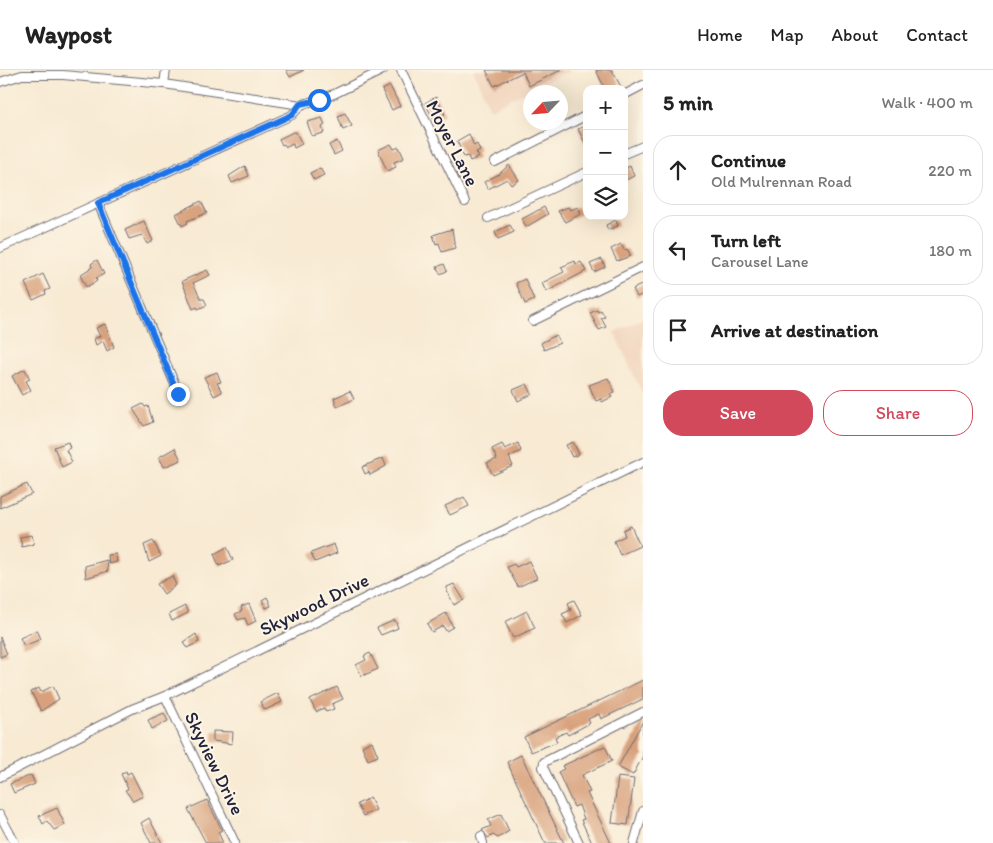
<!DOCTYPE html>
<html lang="en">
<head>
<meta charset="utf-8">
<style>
	body { margin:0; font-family:Itim,sans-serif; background:#f6f6f6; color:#222 }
	.controls { position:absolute; right:15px; top:15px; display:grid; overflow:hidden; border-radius:10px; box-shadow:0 5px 20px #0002 }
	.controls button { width:45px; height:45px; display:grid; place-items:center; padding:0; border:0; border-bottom:1px solid #e0e0e0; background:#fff; color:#222; font:25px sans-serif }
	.compass { position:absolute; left:523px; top:15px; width:45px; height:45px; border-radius:50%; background:#fff; box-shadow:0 5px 20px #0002; rotate:244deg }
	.stop { position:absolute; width:15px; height:15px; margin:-11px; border:4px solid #1a73e8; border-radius:50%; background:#fff }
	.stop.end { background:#1a73e8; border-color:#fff; box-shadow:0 1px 5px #0008 }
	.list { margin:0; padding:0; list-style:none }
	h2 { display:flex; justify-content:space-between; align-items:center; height:65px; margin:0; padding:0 20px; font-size:21px }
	h2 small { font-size:16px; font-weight:400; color:#767676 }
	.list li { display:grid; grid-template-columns:32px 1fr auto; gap:15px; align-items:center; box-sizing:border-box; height:70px; margin:0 10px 10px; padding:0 10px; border:1px solid #e0e0e0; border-radius:20px }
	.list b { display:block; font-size:19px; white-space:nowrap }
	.list p { margin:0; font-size:16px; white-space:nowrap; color:#767676 }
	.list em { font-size:16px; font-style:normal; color:#767676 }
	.actions { display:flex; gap:10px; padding:15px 20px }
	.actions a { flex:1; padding:11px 0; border:1px solid #d1495b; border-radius:20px; text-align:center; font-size:18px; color:#d1495b }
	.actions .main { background:#d1495b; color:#fff }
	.icon { flex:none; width:28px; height:28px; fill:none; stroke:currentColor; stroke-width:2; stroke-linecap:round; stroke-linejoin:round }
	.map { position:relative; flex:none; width:643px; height:773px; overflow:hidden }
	header { display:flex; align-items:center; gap:30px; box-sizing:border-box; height:70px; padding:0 25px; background:#fff; border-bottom:1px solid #e0e0e0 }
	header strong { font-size:24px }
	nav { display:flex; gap:28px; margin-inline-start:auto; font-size:18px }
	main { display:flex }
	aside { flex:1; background:#fff }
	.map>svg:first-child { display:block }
	.built { fill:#f2d5be }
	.building { fill:#d8a07c }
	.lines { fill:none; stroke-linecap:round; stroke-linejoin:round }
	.minor-casing { stroke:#6d6870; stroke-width:10 }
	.minor { stroke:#fff; stroke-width:8 }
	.route { stroke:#1a73e8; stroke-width:6 }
	.labels { text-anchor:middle; stroke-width:4; stroke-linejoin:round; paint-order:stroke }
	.street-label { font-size:19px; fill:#22223b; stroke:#fcf5e5 }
</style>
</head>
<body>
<header>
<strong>Waypost</strong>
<nav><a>Home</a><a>Map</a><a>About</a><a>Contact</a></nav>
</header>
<main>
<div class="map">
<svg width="643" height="773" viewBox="0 0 643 773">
	<rect width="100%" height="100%" fill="#fcf5e5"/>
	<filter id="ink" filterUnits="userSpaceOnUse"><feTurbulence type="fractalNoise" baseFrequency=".02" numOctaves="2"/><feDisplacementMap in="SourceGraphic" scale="10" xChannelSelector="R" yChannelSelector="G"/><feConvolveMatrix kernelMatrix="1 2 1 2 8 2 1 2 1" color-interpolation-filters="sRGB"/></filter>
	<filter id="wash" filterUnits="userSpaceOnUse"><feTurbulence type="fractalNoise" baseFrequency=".0096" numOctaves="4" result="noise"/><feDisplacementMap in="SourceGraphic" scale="20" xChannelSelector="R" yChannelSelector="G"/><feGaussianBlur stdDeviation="1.12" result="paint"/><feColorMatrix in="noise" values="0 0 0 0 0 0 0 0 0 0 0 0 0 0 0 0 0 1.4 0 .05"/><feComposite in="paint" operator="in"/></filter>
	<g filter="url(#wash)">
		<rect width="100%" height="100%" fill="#f8ead3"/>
		<g class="built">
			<polygon points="473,0 571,0 490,39"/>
			<polygon points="643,249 643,325 614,262"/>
		</g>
		<g id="blocks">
			<g class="building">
				<polygon points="286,0 304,0 290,7"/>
				<polygon points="486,0 561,0 529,16 523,2 494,16"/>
				<polygon points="596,0 612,0 621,17 605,19"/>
				<polygon points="390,16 400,36 392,40 382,20"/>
				<polygon points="436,27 445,44 434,50 425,33"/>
				<polygon points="345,43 352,56 343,60 338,46"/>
				<polygon points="322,48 325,55 322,57 324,63 312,66 307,52"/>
				<polygon points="587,55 587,77 578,59"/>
				<polygon points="293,62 296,62 302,74 294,78 293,74 286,77 284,74 282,75 279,69"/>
				<polygon points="469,64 474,76 477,74 480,81 476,82 479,87 470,91 468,86 464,87 457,71"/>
				<polygon points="337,71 342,81 334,85 329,75"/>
				<polygon points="391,74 394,79 399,77 404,88 394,92 396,97 387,101 378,80"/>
				<polygon points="509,95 519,110 511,115 507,109 488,119 484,112 499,104"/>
				<polygon points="245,96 249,106 232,113 229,106"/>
				<polygon points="630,96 634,106 624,111 624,99"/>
				<polygon points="320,98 324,105 314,110 310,103"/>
				<polygon points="201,131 207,143 187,151 188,153 182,156 176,144"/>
				<polygon points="544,137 548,144 526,157 522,149"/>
				<polygon points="568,137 570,140 578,137 581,144 565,152 558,141"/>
				<polygon points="616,150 618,156 608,160 606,155"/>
				<polygon points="144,151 153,171 147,174 142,165 129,169 125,160"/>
				<polygon points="510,155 514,162 498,169 495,162"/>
				<polygon points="452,159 455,178 442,182 439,173 436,174 433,165"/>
				<polygon points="621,174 624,180 627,179 631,186 617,191 611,179"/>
				<polygon points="602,189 605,197 594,202 590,194"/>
				<polygon points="97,190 104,204 96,208 97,211 86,217 80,205 92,197 91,194"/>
				<polygon points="575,191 576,194 581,192 586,201 546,222 542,213 564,202 561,197"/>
				<polygon points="444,194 447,201 440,204 437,197"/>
				<polygon points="207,200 210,205 193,213 201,229 204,229 207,235 198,239 197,237 193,239 182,211"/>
				<polygon points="43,204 50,219 45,221 46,224 33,230 25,213"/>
				<polygon points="525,209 534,230 525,234 516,213"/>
				<polygon points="643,214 643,224 637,227 633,219"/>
				<polygon points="597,240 598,242 601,240 605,247 601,248 606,257 599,260 590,243"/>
				<polygon points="105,254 114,277 107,281 103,271 96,275 94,269 100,266 96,258"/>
				<polygon points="556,265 560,273 544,280 541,273"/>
				<polygon points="25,299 30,309 26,311 31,320 22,325 12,306"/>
				<polygon points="217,302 221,312 217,313 222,322 214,326 204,307"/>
				<polygon points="608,308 615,322 610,324 612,327 602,332 601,329 596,331 589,315"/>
				<polygon points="527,314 532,324 518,331 513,320"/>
				<polygon points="350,321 354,329 337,337 334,328"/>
				<polygon points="143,334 145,337 148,336 153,352 144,356 133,339"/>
				<polygon points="68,372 70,378 66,380 72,392 62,397 54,377"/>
				<polygon points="573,372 579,384 572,387 566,375"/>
				<polygon points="518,373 521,381 509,387 513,396 493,405 487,393 497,389 492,379 502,374 505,379"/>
				<polygon points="175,378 181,390 164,397 159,387"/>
				<polygon points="383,388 386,396 370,405 369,402 365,404 362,397"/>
				<polygon points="27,414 32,424 0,438 0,426"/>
				<polygon points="464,427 469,436 450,445 445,436"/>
				<polygon points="631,456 640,476 620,485 614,471 625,466 623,460"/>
				<polygon points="32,465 34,474 22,477 20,467"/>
				<polygon points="153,471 161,486 149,492 144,475"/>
				<polygon points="334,474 337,483 315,492 311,483"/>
				<polygon points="227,477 233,490 219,496 214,484"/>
				<polygon points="116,484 117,492 109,494 108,485"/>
				<polygon points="107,490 108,501 86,508 85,496"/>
				<polygon points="529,491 537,508 518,517 507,497 514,494 516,497"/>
				<polygon points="172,506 176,515 164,524 157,514"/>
				<polygon points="454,514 464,530 454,535 447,521 447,517"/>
				<polygon points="267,527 271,536 266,538 262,530"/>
				<polygon points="574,530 582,545 567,553 562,544 571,540 568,533"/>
				<polygon points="249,534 256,551 248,555 245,548 238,550 235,544 242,541 241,537"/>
				<polygon points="185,536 188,543 172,551 169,544"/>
				<polygon points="527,541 535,558 513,568 505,552"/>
				<polygon points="446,543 453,557 446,561 443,556 432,562 427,554"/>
				<polygon points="395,550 398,558 381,565 377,558"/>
				<polygon points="37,560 41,569 24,576 20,568"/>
				<polygon points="196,564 199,572 187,578 184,572"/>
				<polygon points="0,567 7,584 0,587"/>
				<polygon points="370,583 378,599 362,606 356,595 366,590 364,586"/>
				<polygon points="643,610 643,629 601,649 599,644 588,649 590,653 568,665 566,662 555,667 557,672 531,682 524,667"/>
				<polygon points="53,616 59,629 41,641 31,622 39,618 41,622"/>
				<polygon points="337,617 343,629 332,634 334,639 326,642 324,638 316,642 310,630"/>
				<polygon points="278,623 282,632 265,640 260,632"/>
				<polygon points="164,643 168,651 152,659 148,650"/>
				<polygon points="643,651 643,686 633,705 618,697"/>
				<polygon points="213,661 233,662 232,674 213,671"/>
				<polygon points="372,671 378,686 368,690 362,676"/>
				<polygon points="605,676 612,691 582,705 590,722 587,723 611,773 592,773 581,750 584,749 579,735 574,737 558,702 564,699 562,696"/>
				<polygon points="521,685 542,728 564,773 545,773 507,692"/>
				<polygon points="126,701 127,704 131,702 143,726 133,731 125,720 128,719 121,704"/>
				<polygon points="31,705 35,714 14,723 10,714"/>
				<polygon points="618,707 634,709 628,755 612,753"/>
				<polygon points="370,728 376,740 363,746 357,734"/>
				<polygon points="207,730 222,760 218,762 223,773 206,773 188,739"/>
				<polygon points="57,738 65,755 54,760 47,751 43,754 39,746"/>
				<polygon points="501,744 509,761 498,768 493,765 488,768 482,760 491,756 488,750"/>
				<polygon points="149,748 162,773 151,773 141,753"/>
			</g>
		</g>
	</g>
	<g filter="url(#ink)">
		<use href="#blocks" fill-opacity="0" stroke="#6d6870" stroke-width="1"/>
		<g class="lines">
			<g class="minor-casing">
				<g id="minor">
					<polyline points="401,0 465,132"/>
					<polyline points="0,12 22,5 63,5 164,14 301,35 334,24 383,0"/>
					<polyline points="164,14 166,0"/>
					<polyline points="624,25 643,15"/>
					<polyline points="624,84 643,76"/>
					<polyline points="495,92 587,45"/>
					<polyline points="98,133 179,324"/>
					<polyline points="488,148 587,102"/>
					<polyline points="0,178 292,45 301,35"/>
					<polyline points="533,251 643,197"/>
					<polyline points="165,626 235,773"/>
					<polyline points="0,707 132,639 165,626 643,392"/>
					<polyline points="0,745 15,773"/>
					<polyline points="481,766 483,773"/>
					<polyline points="579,773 543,697 544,692 643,642"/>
					<polyline points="634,773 643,741"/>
				</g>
			</g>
			<use href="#minor" class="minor"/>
		</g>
	</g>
	<g class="lines" filter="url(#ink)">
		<polyline class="route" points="178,324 98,133 292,45 300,34 319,30"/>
	</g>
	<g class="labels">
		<g class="street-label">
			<text transform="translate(453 73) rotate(63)" y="7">Moyer Lane</text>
			<text transform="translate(314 534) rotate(-26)" y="7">Skywood Drive</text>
			<text transform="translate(215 693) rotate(64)" y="7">Skyview Drive</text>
		</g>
	</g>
</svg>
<div class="controls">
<button>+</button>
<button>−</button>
<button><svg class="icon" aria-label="layers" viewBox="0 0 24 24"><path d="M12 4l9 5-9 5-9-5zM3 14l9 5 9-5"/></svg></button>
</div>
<svg class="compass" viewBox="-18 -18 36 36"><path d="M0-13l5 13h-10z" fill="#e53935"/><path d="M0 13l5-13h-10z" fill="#767676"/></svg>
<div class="stop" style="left:319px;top:30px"></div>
<div class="stop end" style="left:178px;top:324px"></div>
</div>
<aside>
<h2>5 min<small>Walk · 400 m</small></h2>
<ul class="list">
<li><svg class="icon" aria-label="ahead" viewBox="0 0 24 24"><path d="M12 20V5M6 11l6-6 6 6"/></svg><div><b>Continue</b><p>Old Mulrennan Road</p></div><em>220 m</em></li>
<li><svg class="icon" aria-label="left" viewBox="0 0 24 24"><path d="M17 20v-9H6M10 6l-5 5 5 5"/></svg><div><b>Turn left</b><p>Carousel Lane</p></div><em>180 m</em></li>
<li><svg class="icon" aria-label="arrive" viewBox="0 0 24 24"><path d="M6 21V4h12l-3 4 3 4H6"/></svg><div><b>Arrive at destination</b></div></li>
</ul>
<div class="actions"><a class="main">Save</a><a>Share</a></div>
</aside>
</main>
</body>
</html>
